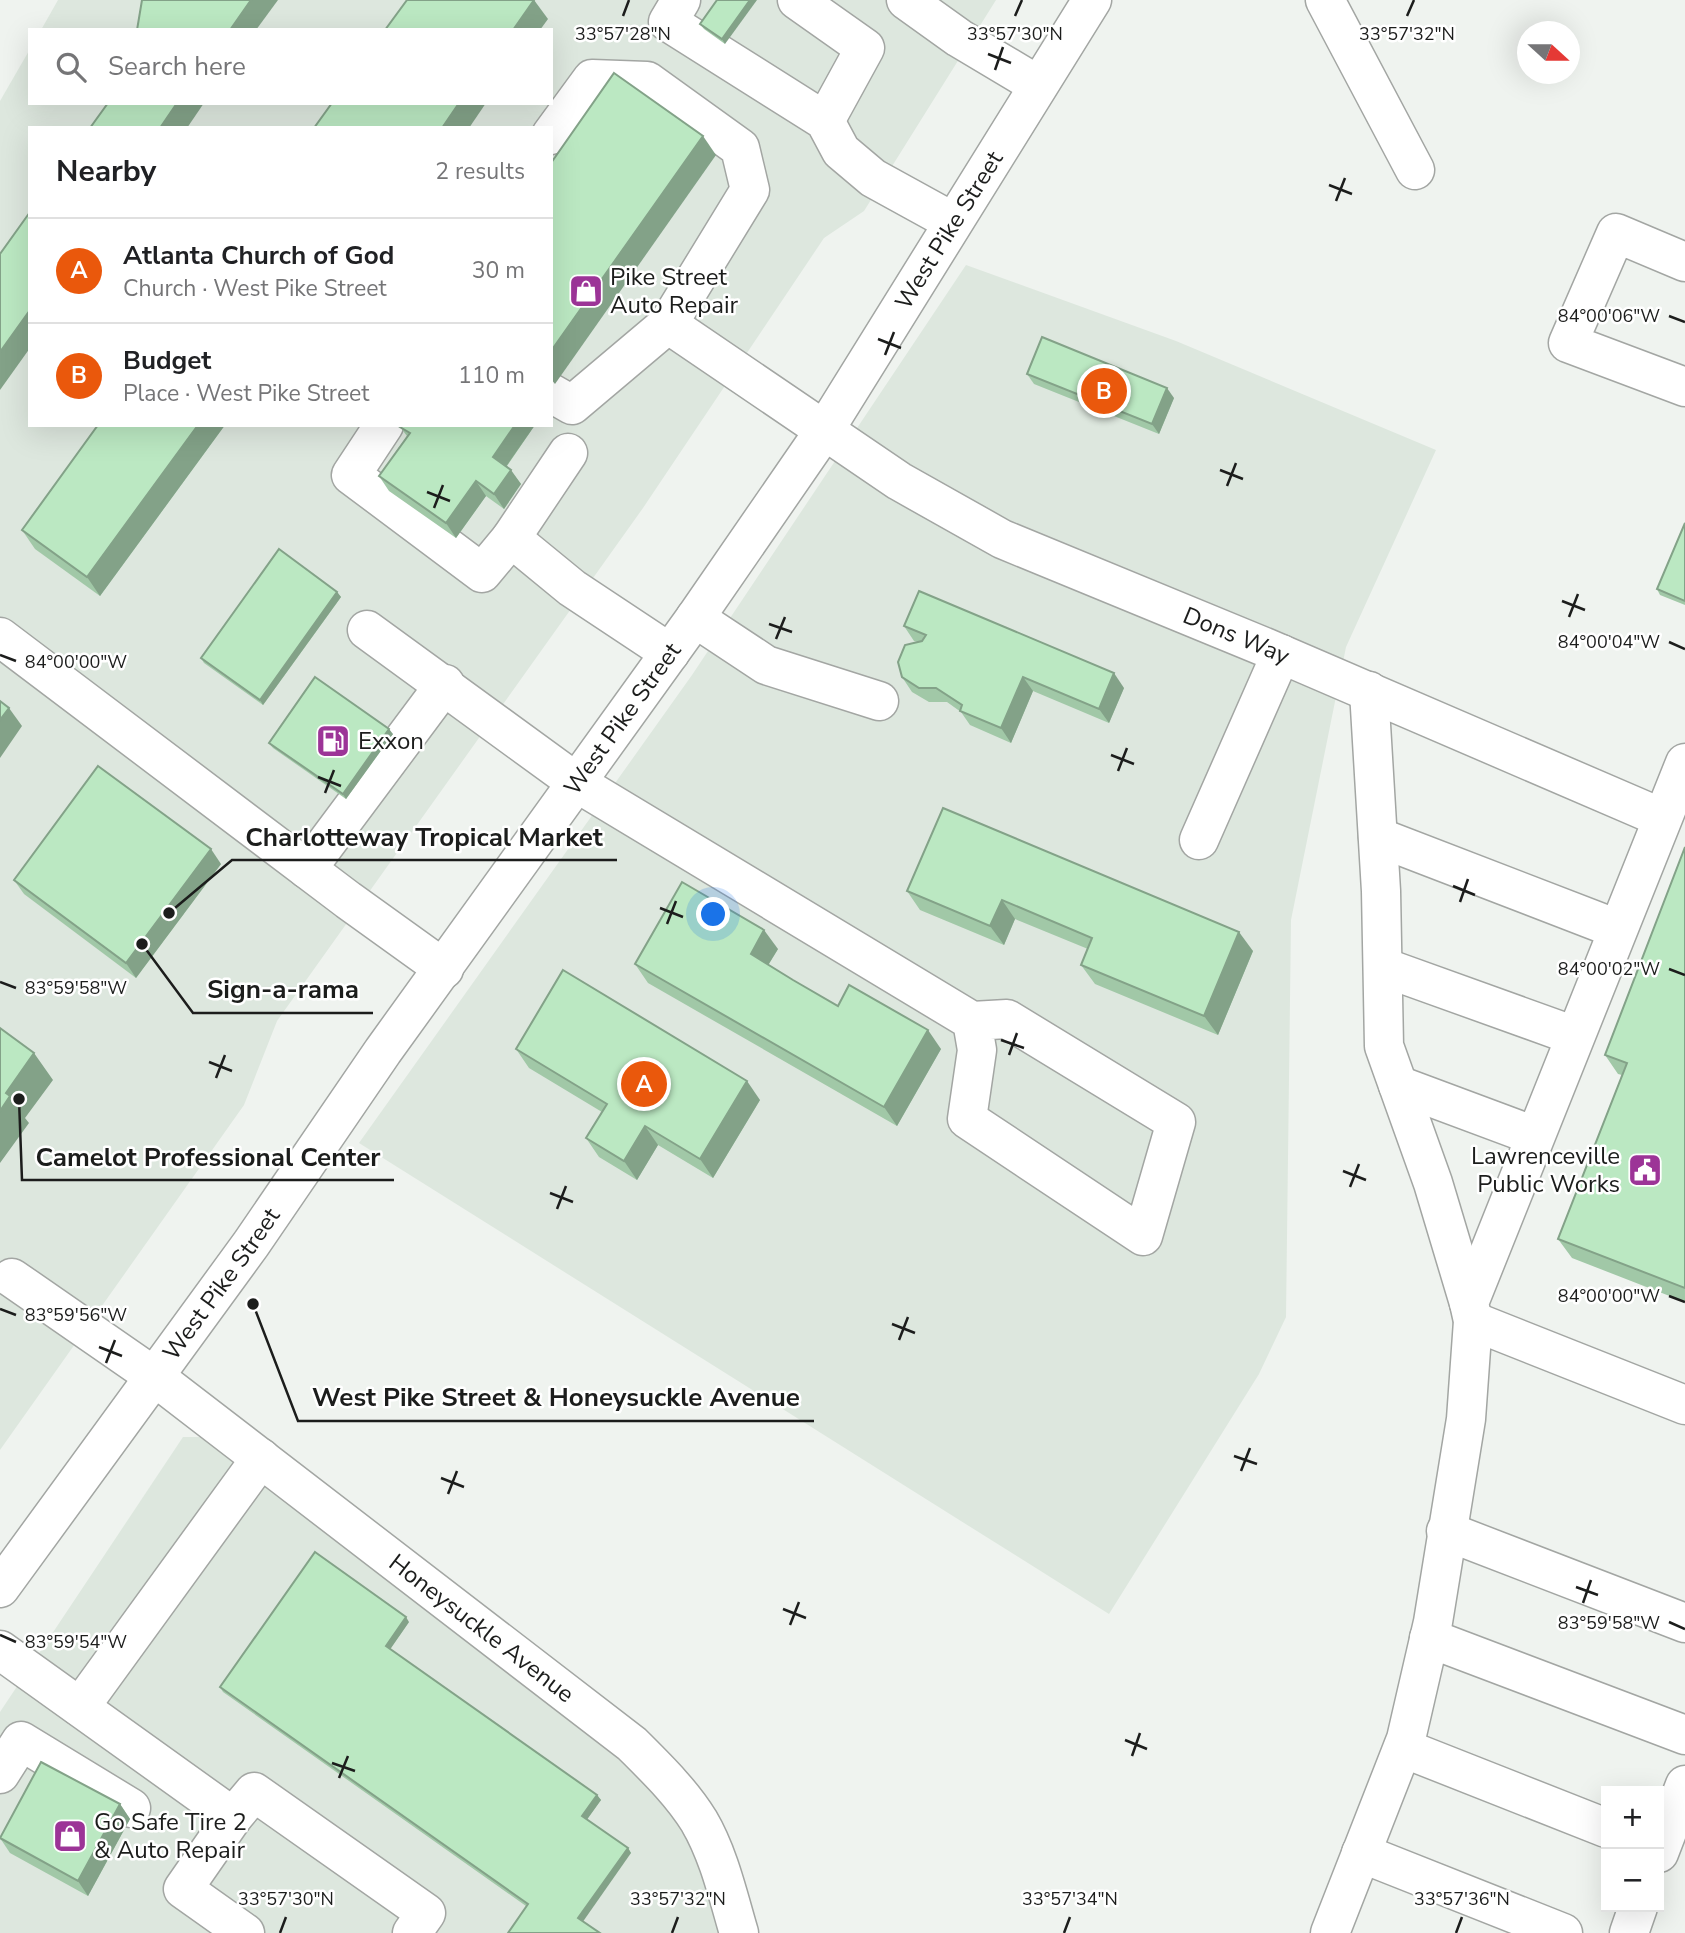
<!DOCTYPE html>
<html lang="en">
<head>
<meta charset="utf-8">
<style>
	body { margin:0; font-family:"Nunito Sans",sans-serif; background:#f6f6f6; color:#202124 }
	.controls { position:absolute; right:21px; bottom:21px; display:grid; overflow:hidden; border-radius:0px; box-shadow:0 7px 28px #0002 }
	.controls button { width:63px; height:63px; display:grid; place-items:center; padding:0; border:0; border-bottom:2px solid #e0e0e0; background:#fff; color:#202124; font:35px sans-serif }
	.compass { position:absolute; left:1517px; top:21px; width:63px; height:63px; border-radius:50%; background:#fff; box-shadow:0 7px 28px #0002; rotate:111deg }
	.you { position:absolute; left:714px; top:915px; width:24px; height:24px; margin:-18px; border:5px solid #fff; border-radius:50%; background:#1a73e8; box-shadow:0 0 0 10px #1a73e833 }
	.badge { display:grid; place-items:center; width:46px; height:46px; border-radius:50%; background:#ea580c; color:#fff; font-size:23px; font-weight:700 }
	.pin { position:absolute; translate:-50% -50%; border:4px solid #fff; box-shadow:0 2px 7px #0006 }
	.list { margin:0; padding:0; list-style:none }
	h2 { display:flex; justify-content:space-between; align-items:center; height:91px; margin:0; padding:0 28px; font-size:30px }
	h2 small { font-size:23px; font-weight:400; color:#757577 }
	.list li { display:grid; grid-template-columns:46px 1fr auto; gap:21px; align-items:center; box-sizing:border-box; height:105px; padding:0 28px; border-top:2px solid #e0e0e0 }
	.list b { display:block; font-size:26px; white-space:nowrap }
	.list p { margin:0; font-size:23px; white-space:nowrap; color:#757577 }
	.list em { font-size:23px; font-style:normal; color:#757577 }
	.icon { flex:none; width:38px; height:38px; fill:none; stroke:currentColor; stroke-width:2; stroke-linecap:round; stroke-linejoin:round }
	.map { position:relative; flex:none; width:1685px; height:1933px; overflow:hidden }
	.search { position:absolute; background:#fff; box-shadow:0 7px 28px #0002; left:28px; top:28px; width:525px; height:77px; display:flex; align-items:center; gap:18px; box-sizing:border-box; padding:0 24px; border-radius:0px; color:#757577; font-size:26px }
	.panel { position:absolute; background:#fff; box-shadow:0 7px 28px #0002; left:28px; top:126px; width:525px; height:301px; border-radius:0px }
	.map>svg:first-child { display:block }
	.built { fill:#dde7de; fill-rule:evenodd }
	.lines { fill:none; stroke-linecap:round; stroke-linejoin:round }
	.minor-casing { stroke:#a3a6a3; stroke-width:41 }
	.major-casing { stroke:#a3a6a3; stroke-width:41 }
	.minor { stroke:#fff; stroke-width:38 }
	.major { stroke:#fff; stroke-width:38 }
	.wall { fill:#a1c8a7 }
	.shaded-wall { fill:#83a288 }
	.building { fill:#bbe8c2; stroke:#83a288; stroke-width:2 }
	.ticks { fill:none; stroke:#1c1d1c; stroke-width:2.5 }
	.labels { text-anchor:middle; stroke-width:5; stroke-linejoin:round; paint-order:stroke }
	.street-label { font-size:24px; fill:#1c1d1c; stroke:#fff }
	.poi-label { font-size:24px; fill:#1c1d1c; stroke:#fff; text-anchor:start }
	.ticks-label { font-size:18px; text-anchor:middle; fill:#1c1d1c; stroke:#fff; stroke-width:5; stroke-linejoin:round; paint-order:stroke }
	.leader { fill:none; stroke:#1c1d1c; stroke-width:2.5 }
	.callout-dot { fill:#1c1d1c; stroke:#fff; stroke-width:2.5 }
	.callout-label { font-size:26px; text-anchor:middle; font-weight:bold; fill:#1c1d1c; stroke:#fff; stroke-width:5; stroke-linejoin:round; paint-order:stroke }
</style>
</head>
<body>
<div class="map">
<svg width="1685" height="1933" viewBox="0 0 1685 1933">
	<rect width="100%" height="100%" fill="#eff3ef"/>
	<g class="built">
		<path d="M 58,0 L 996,0 L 864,211 L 824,238 L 643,508 L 277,1021 L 244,1105 L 0,1450 L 0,101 L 30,49 L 30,103 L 551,103 L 551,30 L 41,30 ZM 30,128 L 551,128 L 551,425 L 30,425 Z"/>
		<polygon points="966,265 1176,341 1436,450 1346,647 1291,920 1286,1317 1259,1374 1109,1614 359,1143 692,675"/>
		<polygon points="183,1437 223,1437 641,1771 719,1873 737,1933 0,1933 0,1712"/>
	</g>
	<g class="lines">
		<g class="minor-casing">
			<g id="minor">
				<polyline points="681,0 668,22 825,121 841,151 873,178 953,222"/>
				<polyline points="797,0 865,48 825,121"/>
				<polyline points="906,0 959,38 1038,85"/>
				<polyline points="1325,0 1415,170"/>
				<polyline points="551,135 592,79 647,81 740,148 750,190 668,324 572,405 551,393"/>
				<polyline points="1685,262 1616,233 1568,343 1685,387"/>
				<path id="s1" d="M 668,324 L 899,481 L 1002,539 L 1267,648 L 1662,818"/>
				<polyline points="384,425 351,475 482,573 511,538 572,588 670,653"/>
				<polyline points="511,538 568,453"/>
				<polyline points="695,618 766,665 879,701"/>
				<polyline points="367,630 577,783 972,1021 1007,1019 1176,1122 1143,1236 967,1119 977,1050 972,1021"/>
				<polyline points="0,637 348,900 444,969"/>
				<polyline points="1369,691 1381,891 1384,1046 1433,1183 1469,1303"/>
				<polyline points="1378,837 1617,929"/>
				<polyline points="1199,840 1281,654"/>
				<polyline points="307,869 445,684"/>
				<polyline points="1383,967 1575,1036"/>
				<polyline points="1398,1085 1535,1136"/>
				<path id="s2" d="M 12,1278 L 155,1377 L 632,1744 C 656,1768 681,1792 699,1821 C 719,1855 728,1896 739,1933"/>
				<polyline points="1473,1321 1685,1405"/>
				<polyline points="1446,1531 1685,1623"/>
				<polyline points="1429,1638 1685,1735"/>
				<polyline points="0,1650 233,1817 183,1889 245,1933"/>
				<polyline points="80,1707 261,1458"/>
				<polyline points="1403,1748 1606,1828"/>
				<polyline points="0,1774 21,1741 131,1808"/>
				<polyline points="233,1817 254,1792 426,1913 412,1933"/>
				<polyline points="1361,1853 1563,1933"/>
				<polyline points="1659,1853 1685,1785"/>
				<polyline points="1330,1933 1406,1739 1433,1622 1466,1419 1473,1321 1469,1303 1685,763"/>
				<polyline points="1629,1933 1638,1907"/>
			</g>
		</g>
		<g class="major-casing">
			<g id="major">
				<path id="s3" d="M 0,1588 L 251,1244 L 383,1051 L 695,618 L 824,431 L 1092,0"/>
			</g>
		</g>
		<use href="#minor" class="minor"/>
		<use href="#major" class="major"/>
	</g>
	<g class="wall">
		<polygon points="717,0 725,44 704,29 700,24"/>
		<polygon points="1027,374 1174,398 1159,434 1034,384"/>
		<polygon points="98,425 225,425 100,596 35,549 22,530"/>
		<polygon points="402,425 535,425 507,466 521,484 504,509 486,496 456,538 389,491 379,476 407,436 400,427"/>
		<polygon points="1685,523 1685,605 1660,595 1657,589"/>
		<polygon points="337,592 341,597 263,705 204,663 201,658"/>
		<polygon points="904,626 1124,688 1109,723 1033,691 1011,743 970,725 961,712 947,702 929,702 912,692 902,677 918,642 914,641"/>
		<polygon points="393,734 346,799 273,748 269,743"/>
		<polygon points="943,808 1253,951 1218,1035 1095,984 1081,965 1088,949 1015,919 1004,945 920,910 907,891"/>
		<polygon points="1685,847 1685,1302 1572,1258 1558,1239 1622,1075 1618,1074 1605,1055"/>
		<polygon points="221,864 136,978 24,894 14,880"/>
		<polygon points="778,949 768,965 793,980 838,1006 941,1049 897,1126 648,983 635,964"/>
		<polygon points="516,1049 760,1100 713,1178 658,1145 637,1180 599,1157 586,1138 602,1112 529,1068"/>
		<polygon points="409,1622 390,1649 597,1795 601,1800 587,1819 628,1848 631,1853 526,1906 223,1692 220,1687"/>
		<polygon points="120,1804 130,1819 88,1896 10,1853 0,1838"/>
	</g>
	<g class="shaded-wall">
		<polygon points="251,0 278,0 256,30 230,30"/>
		<polygon points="534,0 548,19 540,30 513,30"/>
		<polygon points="750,0 757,0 725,44 722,39"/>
		<polygon points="177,103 204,103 187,128 160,128"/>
		<polygon points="459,103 486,103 469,128 442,128"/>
		<polygon points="703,136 716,155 555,384 551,379 551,351"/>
		<polygon points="30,310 30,348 0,390 0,352"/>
		<polygon points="1167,388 1174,398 1159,434 1152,424"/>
		<polygon points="198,425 225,425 100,596 87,577"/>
		<polygon points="515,425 535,425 503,471 493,457"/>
		<polygon points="511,470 521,484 504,509 494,494"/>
		<polygon points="476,481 486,496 456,538 446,523"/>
		<polygon points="337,592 341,597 263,705 260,700"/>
		<polygon points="1114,673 1124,688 1109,723 1099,709"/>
		<polygon points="1023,677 1033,691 1011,743 1001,728"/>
		<polygon points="9,708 22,726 0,758 0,720"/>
		<polygon points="389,729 393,734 346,799 343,794"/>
		<polygon points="211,849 221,864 136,978 126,963"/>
		<polygon points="1002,900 1015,919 1004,945 990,926"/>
		<polygon points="764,930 778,949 764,972 751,954"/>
		<polygon points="1239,932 1253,951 1218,1035 1204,1016"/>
		<polygon points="928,1030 941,1049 897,1126 884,1107"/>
		<polygon points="34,1053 53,1080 25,1118 29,1123 0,1163 0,1111 6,1093"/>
		<polygon points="747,1081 760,1100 713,1178 700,1159"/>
		<polygon points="645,1126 658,1145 637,1180 624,1161"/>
		<polygon points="406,1617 409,1622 389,1651 386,1646"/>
		<polygon points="597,1795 601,1800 586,1821 582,1816"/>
		<polygon points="120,1804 130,1819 88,1896 78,1881"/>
		<polygon points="628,1848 631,1853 582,1923 578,1918"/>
	</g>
	<g class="building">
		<polygon points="142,0 251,0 230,30 137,30"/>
		<polygon points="407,0 534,0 513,30 385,30"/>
		<polygon points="717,0 750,0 722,39 700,24"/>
		<polygon points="614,73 703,136 551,351 551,163"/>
		<polygon points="108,103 177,103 160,128 90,128"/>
		<polygon points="332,103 459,103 442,128 314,128"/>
		<polygon points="30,212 30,310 0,352 0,254"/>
		<polygon points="1042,337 1167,388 1152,424 1027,374"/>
		<polygon points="98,425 198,425 87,577 22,530"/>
		<polygon points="402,425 515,425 493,457 511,470 494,494 476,481 446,523 379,476 410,433 400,427"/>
		<polygon points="1685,523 1685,601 1657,589"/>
		<polygon points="279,549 337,592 260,700 201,658"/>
		<polygon points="919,591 1114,673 1099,709 1023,677 1001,728 960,711 962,705 936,688 919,688 902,677 898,662 905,645 922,641 926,635 904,626"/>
		<polygon points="315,677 389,729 343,794 269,743"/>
		<polygon points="0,701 9,708 0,720"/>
		<polygon points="98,766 211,849 126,963 14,880"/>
		<polygon points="943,808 1239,932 1204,1016 1081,965 1092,938 1002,900 990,926 907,891"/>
		<polygon points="1685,847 1685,1288 1558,1239 1627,1063 1605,1055"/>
		<polygon points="682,882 764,930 751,954 793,980 838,1006 849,985 928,1030 884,1107 635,964"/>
		<polygon points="563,970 747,1081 700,1159 645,1126 624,1161 586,1138 607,1104 516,1049"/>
		<polygon points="0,1028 34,1053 6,1093 10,1096 0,1111"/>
		<polygon points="315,1552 406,1617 386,1646 597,1795 582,1816 628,1848 578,1918 600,1933 508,1933 528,1904 220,1687"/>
		<polygon points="41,1762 120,1804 78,1881 0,1838"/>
	</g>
	<path class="ticks" d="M 623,16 L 629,0M 1015,16 L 1022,0M 1407,16 L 1414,0M 988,54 L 1011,63M 995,70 L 1003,47M 1329,185 L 1352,194M 1336,201 L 1345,178M 1669,316 L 1685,322M 878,339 L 901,348M 885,355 L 894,332M 1220,470 L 1243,479M 1227,486 L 1236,463M 427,492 L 450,501M 434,508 L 443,485M 1562,601 L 1585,610M 1569,617 L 1578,594M 769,624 L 792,632M 776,639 L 785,617M 1669,642 L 1685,649M 0,655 L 16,661M 1111,755 L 1134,764M 1118,771 L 1127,748M 318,777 L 341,786M 325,793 L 334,770M 1453,886 L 1475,895M 1460,902 L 1468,879M 660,908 L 683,917M 667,924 L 676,901M 1669,969 L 1685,975M 0,982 L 16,988M 1001,1040 L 1024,1048M 1009,1055 L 1017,1033M 209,1062 L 232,1071M 216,1078 L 225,1055M 1343,1171 L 1366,1180M 1350,1187 L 1359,1164M 550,1193 L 573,1202M 557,1209 L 566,1186M 1669,1296 L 1685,1302M 0,1309 L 16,1315M 892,1324 L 915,1333M 899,1340 L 908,1317M 99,1347 L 122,1356M 106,1363 L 115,1340M 1234,1456 L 1257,1464M 1241,1471 L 1250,1448M 441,1478 L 464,1487M 448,1494 L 457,1471M 1576,1587 L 1598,1595M 1583,1603 L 1591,1580M 783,1609 L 806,1618M 1669,1622 L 1685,1629M 790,1625 L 799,1602M 0,1635 L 16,1642M 1125,1740 L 1147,1749M 1132,1756 L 1140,1733M 332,1763 L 355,1771M 339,1778 L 348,1756M 280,1933 L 286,1917M 672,1933 L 678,1917M 1064,1933 L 1070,1917M 1456,1933 L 1462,1917"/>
	<defs>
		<g id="shop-square" transform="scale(1.75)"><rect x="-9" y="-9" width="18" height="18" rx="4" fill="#9c3497" stroke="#fff"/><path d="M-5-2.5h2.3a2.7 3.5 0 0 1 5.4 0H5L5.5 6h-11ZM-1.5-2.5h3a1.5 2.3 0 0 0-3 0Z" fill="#fff"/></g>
		<g id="fuel-square" transform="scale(1.75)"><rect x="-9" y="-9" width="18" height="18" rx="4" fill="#9c3497" stroke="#fff"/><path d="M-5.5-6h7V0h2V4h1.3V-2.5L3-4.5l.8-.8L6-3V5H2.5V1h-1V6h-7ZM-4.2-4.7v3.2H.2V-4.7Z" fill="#fff"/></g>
		<g id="civic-square" transform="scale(1.75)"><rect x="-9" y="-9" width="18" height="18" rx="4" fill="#9c3497" stroke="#fff"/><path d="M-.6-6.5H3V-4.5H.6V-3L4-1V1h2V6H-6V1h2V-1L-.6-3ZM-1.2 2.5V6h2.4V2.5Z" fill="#fff"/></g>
	</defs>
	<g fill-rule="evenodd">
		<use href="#shop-square" x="586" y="291"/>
		<use href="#fuel-square" x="333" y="741"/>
		<use href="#civic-square" x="1645" y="1170"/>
		<use href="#shop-square" x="70" y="1836"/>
	</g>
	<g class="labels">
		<g class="street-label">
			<text dy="8" stroke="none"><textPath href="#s3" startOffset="1657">West Pike Street</textPath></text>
			<text dy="8" stroke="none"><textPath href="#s1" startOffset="651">Dons Way</textPath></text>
			<text dy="8" stroke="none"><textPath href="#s3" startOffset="1069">West Pike Street</textPath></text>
			<text dy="8" stroke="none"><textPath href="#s3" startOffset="376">West Pike Street</textPath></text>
			<text dy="8" stroke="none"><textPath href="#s2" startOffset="586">Honeysuckle Avenue</textPath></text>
		</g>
		<g class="poi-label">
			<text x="610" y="285">Pike Street<tspan x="610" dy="28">Auto Repair</tspan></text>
			<text x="358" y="749">Exxon</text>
			<text x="1620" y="1164" text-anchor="end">Lawrenceville<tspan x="1620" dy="28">Public Works</tspan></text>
			<text x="94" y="1830">Go Safe Tire 2<tspan x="94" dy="28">&amp; Auto Repair</tspan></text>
		</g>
	</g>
	<g class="ticks-label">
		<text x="1015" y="40">33°57'30"N</text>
		<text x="1407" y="40">33°57'32"N</text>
		<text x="623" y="40">33°57'28"N</text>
		<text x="1609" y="322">84°00'06"W</text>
		<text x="1609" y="648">84°00'04"W</text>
		<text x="76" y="668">84°00'00"W</text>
		<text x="1609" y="975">84°00'02"W</text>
		<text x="76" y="994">83°59'58"W</text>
		<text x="1609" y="1302">84°00'00"W</text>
		<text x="76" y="1321">83°59'56"W</text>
		<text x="1609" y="1629">83°59'58"W</text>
		<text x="76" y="1648">83°59'54"W</text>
		<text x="286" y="1905">33°57'30"N</text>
		<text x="678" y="1905">33°57'32"N</text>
		<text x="1070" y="1905">33°57'34"N</text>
		<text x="1462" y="1905">33°57'36"N</text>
	</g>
	<path class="leader" d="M169 913L232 860H617M142 944L193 1013H373M19 1099L22 1180H394M253 1304L298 1421H814"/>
	<g class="callout-dot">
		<circle cx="169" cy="913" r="7"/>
		<circle cx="142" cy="944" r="7"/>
		<circle cx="19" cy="1099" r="7"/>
		<circle cx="253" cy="1304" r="7"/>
	</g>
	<g class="callout-label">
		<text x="424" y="846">Charlotteway Tropical Market</text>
		<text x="283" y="998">Sign-a-rama</text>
		<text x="208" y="1166">Camelot Professional Center</text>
		<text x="556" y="1406">West Pike Street &amp; Honeysuckle Avenue</text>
	</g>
</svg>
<div class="controls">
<button>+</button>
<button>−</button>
</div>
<svg class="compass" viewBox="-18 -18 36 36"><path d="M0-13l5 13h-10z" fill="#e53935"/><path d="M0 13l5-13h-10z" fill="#757577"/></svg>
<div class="you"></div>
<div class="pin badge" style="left:644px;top:1084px">A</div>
<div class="pin badge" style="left:1104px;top:391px">B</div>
<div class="search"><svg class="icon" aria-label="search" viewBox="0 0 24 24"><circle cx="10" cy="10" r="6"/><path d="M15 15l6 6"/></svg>Search here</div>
<section class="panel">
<h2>Nearby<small>2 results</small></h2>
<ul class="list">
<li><span class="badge">A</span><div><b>Atlanta Church of God</b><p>Church · West Pike Street</p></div><em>30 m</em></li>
<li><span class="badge">B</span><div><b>Budget</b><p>Place · West Pike Street</p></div><em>110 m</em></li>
</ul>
</section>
</div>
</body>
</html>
